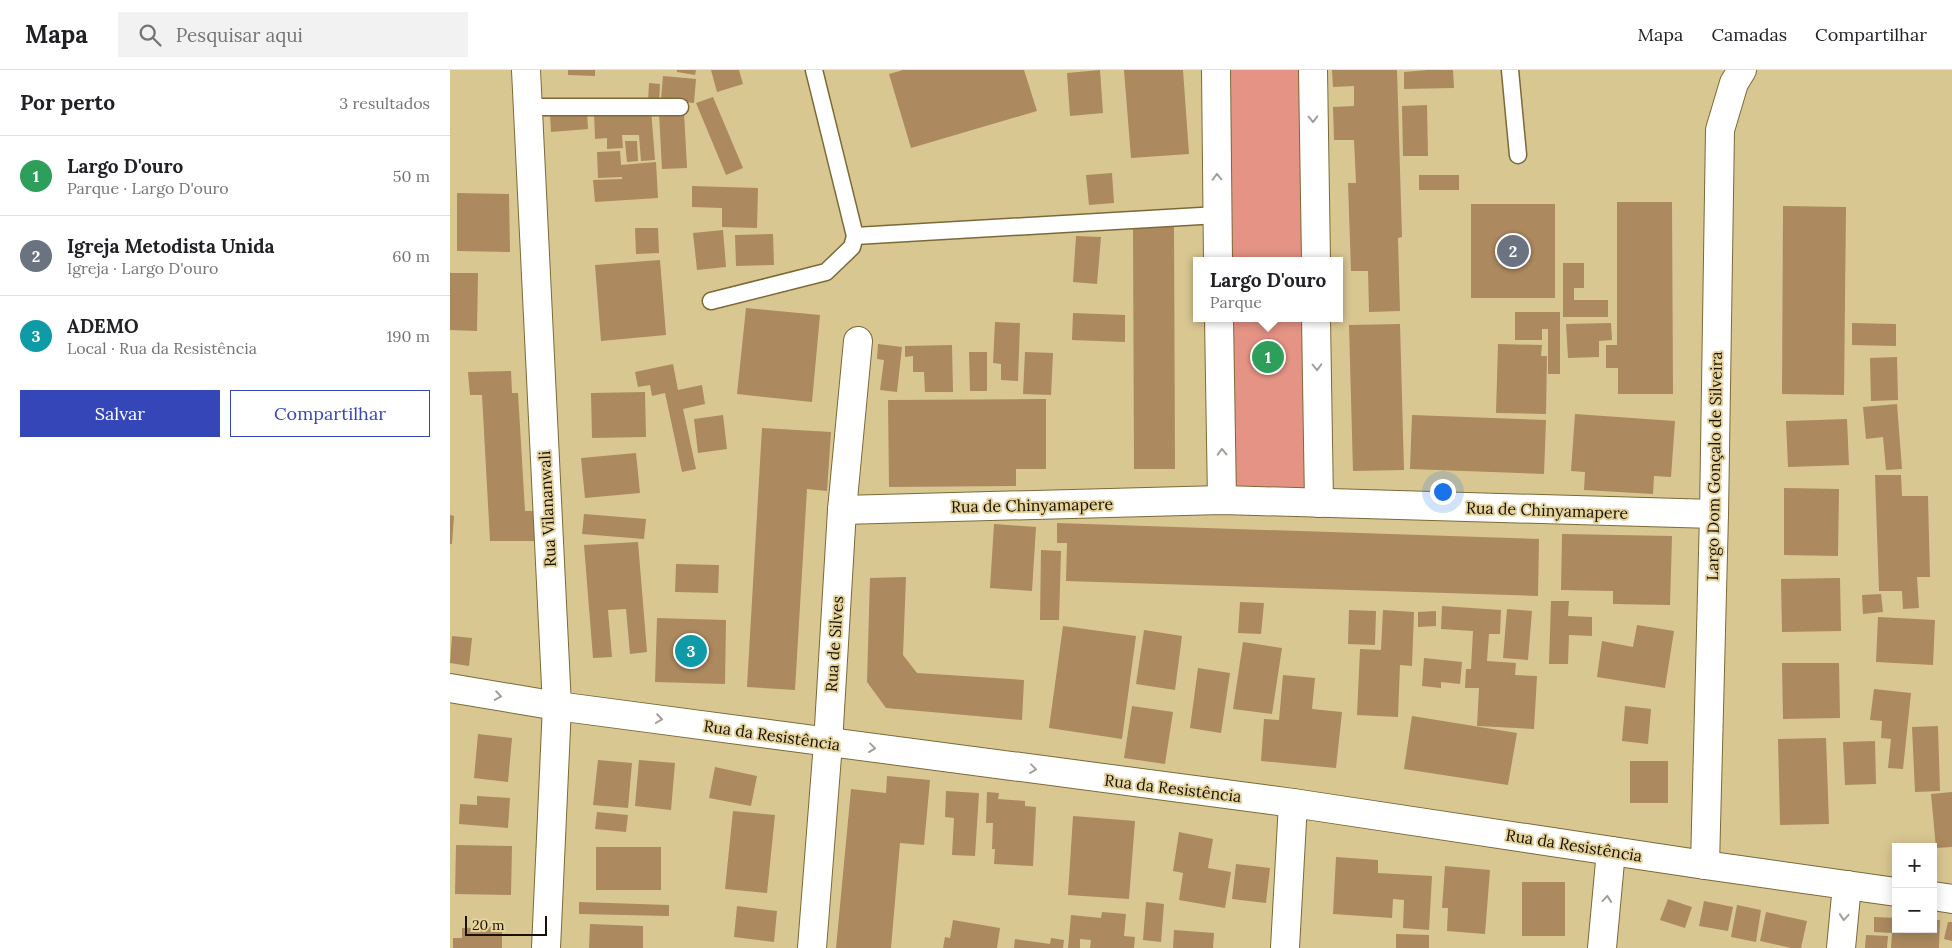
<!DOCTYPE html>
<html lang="pt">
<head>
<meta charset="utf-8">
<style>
	body { margin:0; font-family:Lora,serif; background:#f2f2f2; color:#202124 }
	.controls { position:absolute; right:15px; bottom:15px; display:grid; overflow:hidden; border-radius:0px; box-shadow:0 2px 12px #0003 }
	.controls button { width:45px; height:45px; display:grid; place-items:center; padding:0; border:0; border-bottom:1px solid #e0e0e0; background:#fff; color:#202124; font:25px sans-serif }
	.scale { position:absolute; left:15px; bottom:12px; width:82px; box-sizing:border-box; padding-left:5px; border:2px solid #191201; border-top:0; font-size:14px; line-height:18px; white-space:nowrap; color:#191201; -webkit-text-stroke:4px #e6d49f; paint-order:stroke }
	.you { position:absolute; left:992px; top:421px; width:18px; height:18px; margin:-12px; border:4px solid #fff; border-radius:50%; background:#1a73e8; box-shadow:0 0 0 8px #1a73e833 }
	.badge { display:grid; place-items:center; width:32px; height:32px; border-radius:50%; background:#3546b8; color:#fff; font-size:16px; font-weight:700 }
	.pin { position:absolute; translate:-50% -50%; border:2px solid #fff; box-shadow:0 1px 5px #0006 }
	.popup { position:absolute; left:743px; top:187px; width:150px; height:65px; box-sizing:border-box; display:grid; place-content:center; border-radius:0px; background:#fff; filter:drop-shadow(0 1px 4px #0005); font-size:16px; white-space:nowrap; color:#757577 }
	.popup b { font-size:19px; color:#202124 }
	.popup::after { content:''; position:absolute; left:50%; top:100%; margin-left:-10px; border:10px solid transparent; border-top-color:#fff }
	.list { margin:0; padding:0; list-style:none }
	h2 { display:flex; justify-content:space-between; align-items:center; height:65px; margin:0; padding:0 20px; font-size:21px }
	h2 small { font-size:16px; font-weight:400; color:#757577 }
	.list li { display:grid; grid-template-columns:32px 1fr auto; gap:15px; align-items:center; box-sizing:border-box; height:80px; padding:0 20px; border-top:1px solid #e0e0e0 }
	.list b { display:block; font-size:19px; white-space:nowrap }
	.list p { margin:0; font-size:16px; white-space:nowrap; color:#757577 }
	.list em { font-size:16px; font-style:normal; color:#757577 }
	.actions { display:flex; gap:10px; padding:15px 20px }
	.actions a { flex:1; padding:11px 0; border:1px solid #3546b8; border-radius:0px; text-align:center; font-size:18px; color:#3546b8 }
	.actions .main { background:#3546b8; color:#fff }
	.icon { flex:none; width:28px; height:28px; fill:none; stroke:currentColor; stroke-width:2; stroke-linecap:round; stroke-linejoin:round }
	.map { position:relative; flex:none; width:1502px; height:878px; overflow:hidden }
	header { display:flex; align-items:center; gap:30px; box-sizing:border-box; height:70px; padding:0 25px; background:#fff; border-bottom:1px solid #e0e0e0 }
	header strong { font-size:24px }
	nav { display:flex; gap:28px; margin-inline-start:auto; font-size:18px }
	.search { width:350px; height:45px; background:#f2f2f2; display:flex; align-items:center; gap:12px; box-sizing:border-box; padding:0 18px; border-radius:0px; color:#757577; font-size:19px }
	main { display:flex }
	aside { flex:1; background:#fff }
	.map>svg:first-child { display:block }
	.green { fill:#e49384 }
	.building { fill:#ac895f }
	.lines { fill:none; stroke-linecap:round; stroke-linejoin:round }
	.lane-casing { stroke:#7b6a38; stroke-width:19 }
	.street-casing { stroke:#7b6a38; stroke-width:30 }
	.secondary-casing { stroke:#7b6a38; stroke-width:30 }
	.lane { stroke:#fff; stroke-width:16 }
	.street { stroke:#fff; stroke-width:28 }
	.secondary { stroke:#fff; stroke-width:28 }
	.oneway { stroke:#a3a099 }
	.labels { text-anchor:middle; stroke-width:4; stroke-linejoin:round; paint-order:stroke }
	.street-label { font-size:16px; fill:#191201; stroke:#e6d49f }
</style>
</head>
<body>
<header>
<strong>Mapa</strong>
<div class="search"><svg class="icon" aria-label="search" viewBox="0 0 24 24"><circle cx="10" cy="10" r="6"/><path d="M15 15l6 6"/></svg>Pesquisar aqui</div>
<nav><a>Mapa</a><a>Camadas</a><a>Compartilhar</a></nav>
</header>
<main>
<aside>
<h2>Por perto<small>3 resultados</small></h2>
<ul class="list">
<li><span class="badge" style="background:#2e9e5b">1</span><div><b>Largo D'ouro</b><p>Parque · Largo D'ouro</p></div><em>50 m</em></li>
<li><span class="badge" style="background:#6b7280">2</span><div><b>Igreja Metodista Unida</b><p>Igreja · Largo D'ouro</p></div><em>60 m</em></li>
<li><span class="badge" style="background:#0f9aa8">3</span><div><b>ADEMO</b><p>Local · Rua da Resistência</p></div><em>190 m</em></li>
</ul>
<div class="actions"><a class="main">Salvar</a><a>Compartilhar</a></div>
</aside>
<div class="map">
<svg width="1502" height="878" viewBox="0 0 1502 878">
	<rect width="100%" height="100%" fill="#d9c792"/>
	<g class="green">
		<polygon points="766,0 863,0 866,191 768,191"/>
		<polygon points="769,248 866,248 869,433 772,430"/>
	</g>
	<g class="building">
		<polygon points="118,0 145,0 145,6 118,5"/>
		<polygon points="227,0 246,0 245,5 227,2"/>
		<polygon points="261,0 289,0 293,14 267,22"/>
		<polygon points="453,0 574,0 587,41 461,78 439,4"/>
		<polygon points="650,0 653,43 620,46 617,3"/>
		<polygon points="674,0 733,0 739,84 681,88"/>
		<polygon points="882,0 947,0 952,167 948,168 950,241 919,242 918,201 901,201 898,113 906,113 904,70 884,70 883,37 904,36 904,16 883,17"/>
		<polygon points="978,0 1003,0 1004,18 954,19 954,2"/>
		<polygon points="213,6 246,9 244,33 211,30"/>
		<polygon points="199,13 210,14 209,33 198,32"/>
		<polygon points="263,27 293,98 276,105 246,33"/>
		<polygon points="977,35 978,86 953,86 952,36"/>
		<polygon points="201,39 205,90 191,91 189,65 172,65 173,78 157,79 157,68 145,69 144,42"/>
		<polygon points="137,42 138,59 101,62 100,44"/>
		<polygon points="234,42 237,98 212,99 209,43"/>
		<polygon points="175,71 187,71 188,91 177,92"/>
		<polygon points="170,81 171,95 206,92 208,128 145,132 143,110 172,109 172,107 148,108 147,82"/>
		<polygon points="662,103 664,133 639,135 636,105"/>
		<rect x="969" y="105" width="40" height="15"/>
		<polygon points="242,116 308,118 307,158 272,157 272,138 242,137"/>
		<polygon points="7,123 59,124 60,182 7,181"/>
		<polygon points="1167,132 1222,132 1223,324 1168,324 1168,298 1156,298 1156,275 1167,275"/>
		<rect x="1021" y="134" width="84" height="94"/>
		<polygon points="1333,136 1396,137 1394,325 1332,324"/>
		<polygon points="683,152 724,153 725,399 684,399"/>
		<polygon points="185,158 208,158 209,183 186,184"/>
		<polygon points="273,160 276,197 247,200 243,163"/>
		<polygon points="323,164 324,195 286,196 285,165"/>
		<polygon points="626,166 651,167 647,214 623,212"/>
		<polygon points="210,190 216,265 151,271 145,195"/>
		<polygon points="1113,193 1134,193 1134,218 1124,218 1124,230 1158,230 1158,247 1113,247"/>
		<polygon points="0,203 28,203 27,261 0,260"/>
		<polygon points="296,238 370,245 362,332 287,324"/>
		<polygon points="1065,242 1110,242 1110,304 1098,304 1098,259 1092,259 1092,270 1065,270"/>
		<polygon points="623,243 675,245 675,272 622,270"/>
		<polygon points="545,252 570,253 568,311 551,310 551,294 543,293"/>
		<polygon points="1161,253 1162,270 1149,271 1149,287 1118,288 1116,254"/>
		<polygon points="1402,253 1446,254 1446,276 1402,275"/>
		<polygon points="950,254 954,400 903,401 899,255"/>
		<polygon points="428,274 452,277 447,322 430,320 434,290 427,289"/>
		<polygon points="1048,274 1092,275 1091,286 1097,286 1096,344 1046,343"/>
		<polygon points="502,275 503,322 475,322 474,302 463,302 463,286 455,287 455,276"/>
		<polygon points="519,282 537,282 537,321 520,321"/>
		<polygon points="575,282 603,283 601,325 573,324"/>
		<polygon points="1447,287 1448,330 1421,331 1420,288"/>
		<polygon points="223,294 228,320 252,315 255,334 233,339 246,399 232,402 215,323 202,326 200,315 188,317 185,302"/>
		<polygon points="61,301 62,323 68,323 75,441 94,441 93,471 40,471 32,325 20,325 18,302"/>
		<polygon points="195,322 196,367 142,368 141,323"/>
		<polygon points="596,329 596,399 566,399 566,416 439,417 438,330"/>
		<polygon points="1447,334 1452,399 1436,400 1433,367 1416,369 1413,337"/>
		<polygon points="1125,344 1225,351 1221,407 1204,406 1203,424 1134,420 1135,402 1121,401"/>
		<polygon points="273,345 277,379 248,383 244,349"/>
		<polygon points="962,345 1096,350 1094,404 960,399"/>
		<polygon points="1397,349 1399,395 1338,397 1336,351"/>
		<polygon points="312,358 381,362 377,421 357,419 345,620 297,617"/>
		<polygon points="186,383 190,423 135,428 131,388"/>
		<polygon points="1425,405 1451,405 1452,426 1478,426 1480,507 1467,507 1469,538 1453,539 1452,521 1429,521"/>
		<polygon points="1334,418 1389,419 1388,486 1334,485"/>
		<polygon points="134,444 196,449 194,469 132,464"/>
		<polygon points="0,445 4,446 2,474 0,474"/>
		<polygon points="607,453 1089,469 1088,526 616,511 617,473 607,473"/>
		<polygon points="544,454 586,457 582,521 540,518"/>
		<polygon points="1112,464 1222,466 1220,535 1163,534 1163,521 1111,520"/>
		<polygon points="188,472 197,582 180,584 176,539 158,540 162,587 143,588 134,475"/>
		<polygon points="591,480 611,481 609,550 590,550"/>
		<polygon points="226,494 269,495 268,523 225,522"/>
		<polygon points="456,507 453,585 467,603 574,610 572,650 436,638 417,612 420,508"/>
		<polygon points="1390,508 1391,561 1332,562 1331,509"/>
		<polygon points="1431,524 1433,542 1413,544 1412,525"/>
		<polygon points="1101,531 1119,531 1118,546 1142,547 1142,566 1119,565 1118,594 1099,594"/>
		<polygon points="790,532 814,533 811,564 788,563"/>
		<polygon points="992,536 1051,540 1050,564 1039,564 1037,591 1066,593 1065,605 1087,606 1084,659 1027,656 1029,618 1015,618 1016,599 1021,599 1023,561 991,559"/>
		<polygon points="1057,539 1082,541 1078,590 1053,588"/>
		<polygon points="899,540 926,541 925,575 898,574"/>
		<polygon points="933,540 964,542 962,596 950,595 948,647 907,645 910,579 931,580"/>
		<polygon points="986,541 986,556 968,557 968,542"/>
		<polygon points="1428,547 1485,550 1483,595 1426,592"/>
		<polygon points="207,548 276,550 275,614 205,612"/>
		<polygon points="1187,555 1224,561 1215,618 1147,607 1152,571 1183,577"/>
		<polygon points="613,556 686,566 672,669 599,658"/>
		<polygon points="694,560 732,566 725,620 686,614"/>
		<polygon points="2,566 22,568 19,596 0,593"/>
		<polygon points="793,572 832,578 822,644 783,639"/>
		<polygon points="974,588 1012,592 1010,614 991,612 991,618 972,616"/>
		<polygon points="1332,593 1389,593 1390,648 1333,649"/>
		<polygon points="748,598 780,603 771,663 740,658"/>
		<polygon points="833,605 865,608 862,639 892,642 886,698 811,691 814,649 829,650"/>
		<polygon points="1424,619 1461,623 1453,699 1438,698 1441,669 1431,668 1432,651 1420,650"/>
		<polygon points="682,636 723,642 715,694 674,688"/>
		<polygon points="1175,636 1201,639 1198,674 1172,671"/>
		<polygon points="962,646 1067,663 1058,715 954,699"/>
		<polygon points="1488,656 1490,721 1465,722 1462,657"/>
		<polygon points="28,664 62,668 58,712 24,708"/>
		<polygon points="1376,668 1379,754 1330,755 1328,669"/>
		<polygon points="1425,671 1426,714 1395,715 1393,672"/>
		<polygon points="148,690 182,693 178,738 143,735"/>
		<polygon points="189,690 225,693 221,740 185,736"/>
		<rect x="1180" y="691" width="38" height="42"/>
		<polygon points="265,697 307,706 301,736 259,728"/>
		<polygon points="437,706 480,710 474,775 450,773 441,878 386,878 401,719 436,723"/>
		<polygon points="496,721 529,723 525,786 502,785 504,748 495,747"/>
		<polygon points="537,722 549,723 548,729 575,731 575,736 586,737 583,796 544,794 545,779 542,779 543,753 536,753"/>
		<polygon points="1502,722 1502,777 1486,778 1481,724"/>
		<polygon points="27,726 60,728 58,758 9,754 10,734 27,735"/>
		<polygon points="283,741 325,745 317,823 275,819"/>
		<polygon points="147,742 178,745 176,762 145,759"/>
		<polygon points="623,746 685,751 679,829 618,825"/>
		<polygon points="729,762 763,769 758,798 781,802 775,838 729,830 733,803 723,801"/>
		<polygon points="6,775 62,776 61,825 5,824"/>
		<rect x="146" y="777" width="65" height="43"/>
		<polygon points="886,787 928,790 928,803 982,806 979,860 953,858 954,830 943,829 942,848 883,844"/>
		<polygon points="786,794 820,798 816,833 782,829"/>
		<polygon points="995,796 1040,800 1035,864 997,861 998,838 992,838"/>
		<rect x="1072" y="812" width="43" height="54"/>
		<polygon points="1218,829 1242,837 1235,858 1210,850"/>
		<polygon points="1254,831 1283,837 1278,861 1249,856"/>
		<polygon points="129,832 219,835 219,846 129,844"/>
		<polygon points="696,832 714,834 711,872 693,870"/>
		<polygon points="1287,835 1311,840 1306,872 1281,867"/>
		<polygon points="287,836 327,841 324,872 284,867"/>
		<polygon points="652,842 676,844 674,866 685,867 684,878 640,878 641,870 630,869 630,878 618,878 621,845 651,848"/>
		<polygon points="1316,842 1357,851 1351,878 1341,878 1310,871"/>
		<polygon points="1424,847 1446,848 1446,859 1483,859 1483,850 1490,850 1489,878 1441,878 1442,863 1424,862"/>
		<polygon points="503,850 550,858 547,878 493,878 495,867 500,868"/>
		<polygon points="1498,852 1502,852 1502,871 1494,869"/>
		<polygon points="140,854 193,856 193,878 139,878"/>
		<polygon points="52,857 52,878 3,878 3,868 12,868 12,858"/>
		<polygon points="724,860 764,863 763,878 723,878"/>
		<polygon points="946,864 979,865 979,878 946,878"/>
		<polygon points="1416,865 1438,866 1437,878 1415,878"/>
		<polygon points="601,868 614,870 613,878 564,878 565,869 600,874"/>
	</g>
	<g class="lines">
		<g class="lane-casing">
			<g id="lane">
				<polyline points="1060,0 1068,85"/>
				<polyline points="78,37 230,37"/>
				<polyline points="405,166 768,145"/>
				<polyline points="261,231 376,202 402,177 405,166 364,0"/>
			</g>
		</g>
		<g class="street-casing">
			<g id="street">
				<polyline points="76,0 107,636 96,878"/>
				<polyline points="766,0 768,191"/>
				<polyline points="863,0 866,191"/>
				<polyline points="769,248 772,430"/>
				<polyline points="866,248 869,433"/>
				<polyline points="392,440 772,430 1264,444"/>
				<polyline points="1255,795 1264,444 1270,60 1284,13 1292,0"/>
				<polyline points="362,878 378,673 392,440 408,271"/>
				<polyline points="835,878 843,733"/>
				<polyline points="1152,878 1161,781"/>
				<polyline points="1391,878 1397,815"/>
			</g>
		</g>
		<g class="secondary-casing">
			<g id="secondary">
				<polyline points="0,618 107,636 843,733 1255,795 1446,822"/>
				<polyline points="1483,826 1502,829"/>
			</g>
		</g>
		<use href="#lane" class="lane"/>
		<use href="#street" class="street"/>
		<use href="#secondary" class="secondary"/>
	</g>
	<defs><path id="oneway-chevron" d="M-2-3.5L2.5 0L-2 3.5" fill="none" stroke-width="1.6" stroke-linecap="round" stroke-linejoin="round" transform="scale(1.25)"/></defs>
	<g class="oneway">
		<use href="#oneway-chevron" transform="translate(863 49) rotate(89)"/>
		<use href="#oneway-chevron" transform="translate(767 107) rotate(-91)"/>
		<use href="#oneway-chevron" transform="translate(867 297) rotate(89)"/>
		<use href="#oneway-chevron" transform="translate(772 382) rotate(-91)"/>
		<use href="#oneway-chevron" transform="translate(48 626) rotate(9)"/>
		<use href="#oneway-chevron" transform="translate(209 649) rotate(8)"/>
		<use href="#oneway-chevron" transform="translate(422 678) rotate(7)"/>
		<use href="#oneway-chevron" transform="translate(583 699) rotate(7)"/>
		<use href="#oneway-chevron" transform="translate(1157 829) rotate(-85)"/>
		<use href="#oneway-chevron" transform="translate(1394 847) rotate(95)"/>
	</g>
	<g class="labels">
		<g class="street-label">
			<text transform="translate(1264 396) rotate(-89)" y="6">Largo Dom Gonçalo de Silveira</text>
			<text transform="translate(582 435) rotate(-1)" y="6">Rua de Chinyamapere</text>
			<text transform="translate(97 439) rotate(-93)" y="6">Rua Vilananwali</text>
			<text transform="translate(1097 440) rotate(2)" y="6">Rua de Chinyamapere</text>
			<text transform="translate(384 574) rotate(-86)" y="6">Rua de Silves</text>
			<text transform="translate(322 665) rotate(8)" y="6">Rua da Resistência</text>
			<text transform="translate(723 718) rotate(7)" y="6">Rua da Resistência</text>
			<text transform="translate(1124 775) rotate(9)" y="6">Rua da Resistência</text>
		</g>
	</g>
</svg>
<div class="controls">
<button>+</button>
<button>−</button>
</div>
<div class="scale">20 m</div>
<div class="you"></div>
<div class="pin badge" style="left:818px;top:287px;background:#2e9e5b">1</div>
<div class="popup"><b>Largo D'ouro</b>Parque</div>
<div class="pin badge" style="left:1063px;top:181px;background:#6b7280">2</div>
<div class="pin badge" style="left:241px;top:581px;background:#0f9aa8">3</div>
</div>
</main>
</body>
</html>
